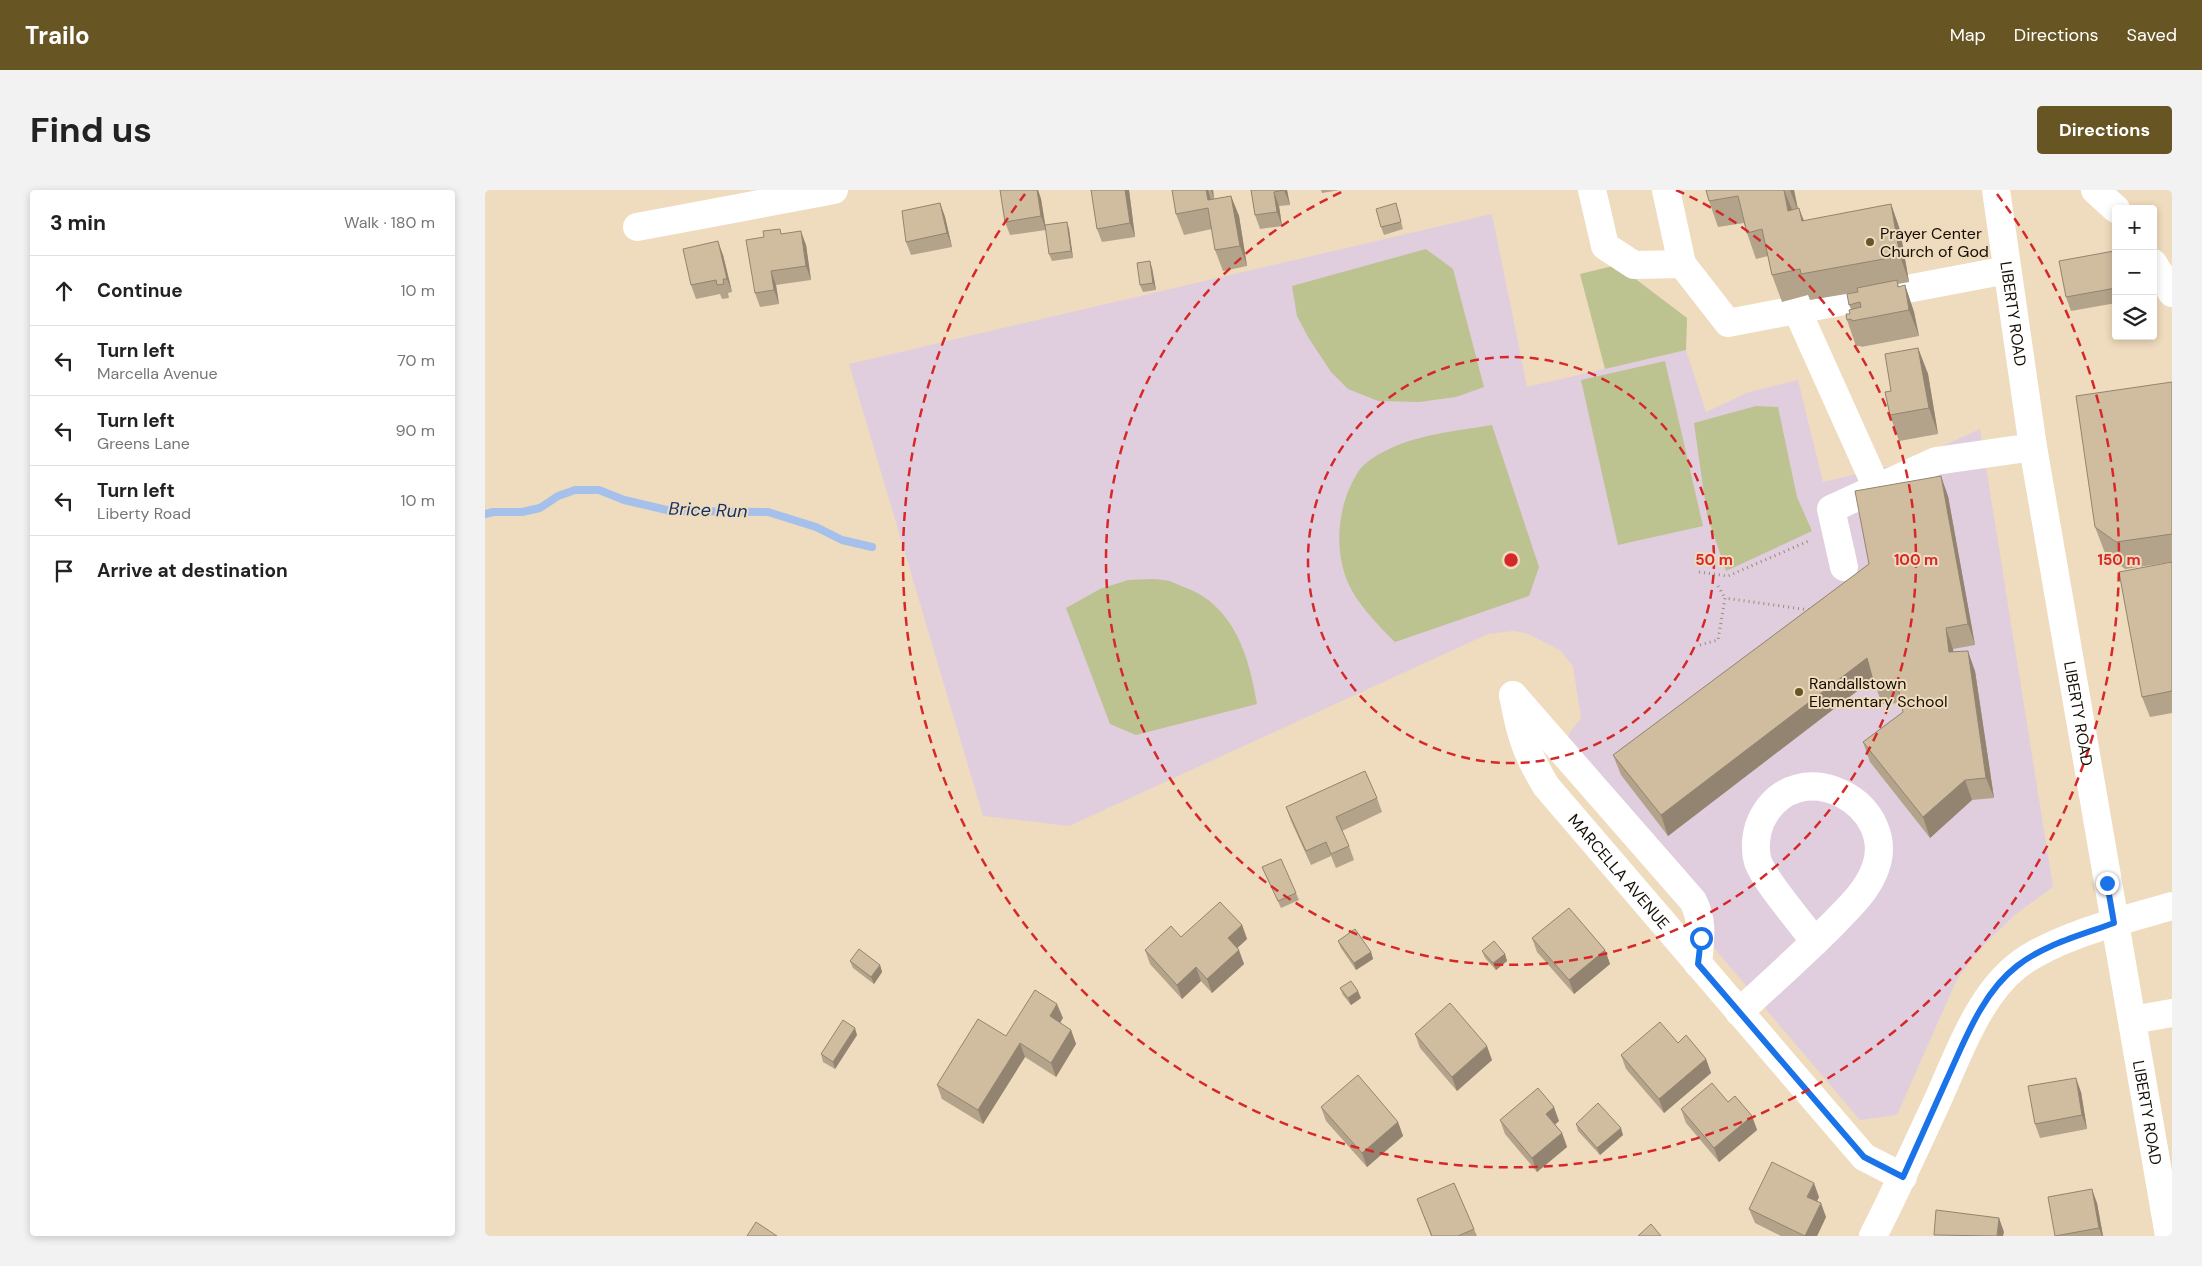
<!DOCTYPE html>
<html lang="en">
<head>
<meta charset="utf-8">
<style>
	body { margin:0; font-family:"DM Sans",sans-serif; background:#f2f2f2; color:#222 }
	.controls { position:absolute; right:15px; top:15px; display:grid; overflow:hidden; border-radius:5px; box-shadow:0 2px 8px #0003 }
	.controls button { width:45px; height:45px; display:grid; place-items:center; padding:0; border:0; border-bottom:1px solid #e0e0e0; background:#fff; color:#222; font:25px sans-serif }
	.stop { position:absolute; width:15px; height:15px; margin:-11px; border:4px solid #1a73e8; border-radius:50%; background:#fff }
	.stop.end { background:#1a73e8; border-color:#fff; box-shadow:0 1px 5px #0008 }
	.list { margin:0; padding:0; list-style:none }
	h2 { display:flex; justify-content:space-between; align-items:center; height:65px; margin:0; padding:0 20px; font-size:21px }
	h2 small { font-size:16px; font-weight:400; color:#767676 }
	.list li { display:grid; grid-template-columns:32px 1fr auto; gap:15px; align-items:center; box-sizing:border-box; height:70px; padding:0 20px; border-top:1px solid #e0e0e0 }
	.list b { display:block; font-size:19px; white-space:nowrap }
	.list p { margin:0; font-size:16px; white-space:nowrap; color:#767676 }
	.list em { font-size:16px; font-style:normal; color:#767676 }
	.icon { flex:none; width:28px; height:28px; fill:none; stroke:currentColor; stroke-width:2; stroke-linecap:round; stroke-linejoin:round }
	.map { position:relative; flex:none; width:1687px; height:1046px; overflow:hidden; border-radius:5px }
	header { display:flex; align-items:center; gap:30px; box-sizing:border-box; height:70px; padding:0 25px; background:#675624; color:#fff }
	header strong { font-size:24px }
	nav { display:flex; gap:28px; margin-inline-start:auto; font-size:18px }
	.intro { display:flex; align-items:center; justify-content:space-between; box-sizing:border-box; height:120px; padding:0 30px }
	h1 { margin:0; font-size:35px }
	.button { padding:12px 22px; border-radius:5px; background:#675624; color:#fff; font-size:18px; font-weight:700 }
	main { display:flex; gap:30px; padding:0 30px }
	aside { flex:1; background:#fff; border-radius:5px; box-shadow:0 2px 8px #0003 }
	.map>svg:first-child { display:block }
	.education { fill:#e0cede }
	.green { fill:#bcc290 }
	.lines { fill:none; stroke-linecap:round; stroke-linejoin:round }
	.stream { stroke:#a6c0ec; stroke-width:8 }
	.path { stroke:#9b8c76; stroke-width:3; stroke-dasharray:1 4; stroke-linecap:butt }
	.minor { stroke:#fff; stroke-width:28 }
	.major { stroke:#fff; stroke-width:28 }
	.wall { fill:#b3a38a }
	.shaded-wall { fill:#928470 }
	.building { fill:#d0bda0; stroke:#928470 }
	.route { stroke:#1a73e8; stroke-width:6 }
	.ring { fill:none; stroke:#d62828; stroke-width:2.5; stroke-dasharray:9 6 }
	.poi-dot { fill:#675624; stroke:#efdbbd; stroke-width:2 }
	.labels { text-anchor:middle; stroke-width:4; stroke-linejoin:round; paint-order:stroke }
	.poi-label { font-size:16px; fill:#140d04; stroke:#efdbbd; text-anchor:start }
	.street-label { font-size:16px; fill:#140d04; stroke:#efdbbd }
	.water-label { font-size:18px; font-style:italic; fill:#143266; stroke:#efdbbd }
	.centre { fill:#d62828; stroke:#efdbbd; stroke-width:2.5 }
	.ring-label { font-size:15px; text-anchor:middle; font-weight:bold; fill:#d62828; stroke:#efdbbd; stroke-width:4; stroke-linejoin:round; paint-order:stroke }
</style>
</head>
<body>
<header>
<strong>Trailo</strong>
<nav><a>Map</a><a>Directions</a><a>Saved</a></nav>
</header>
<div class="intro"><h1>Find us</h1><a class="button">Directions</a></div>
<main>
<aside>
<h2>3 min<small>Walk · 180 m</small></h2>
<ul class="list">
<li><svg class="icon" aria-label="ahead" viewBox="0 0 24 24"><path d="M12 20V5M6 11l6-6 6 6"/></svg><div><b>Continue</b></div><em>10 m</em></li>
<li><svg class="icon" aria-label="left" viewBox="0 0 24 24"><path d="M17 20v-9H6M10 6l-5 5 5 5"/></svg><div><b>Turn left</b><p>Marcella Avenue</p></div><em>70 m</em></li>
<li><svg class="icon" aria-label="left" viewBox="0 0 24 24"><path d="M17 20v-9H6M10 6l-5 5 5 5"/></svg><div><b>Turn left</b><p>Greens Lane</p></div><em>90 m</em></li>
<li><svg class="icon" aria-label="left" viewBox="0 0 24 24"><path d="M17 20v-9H6M10 6l-5 5 5 5"/></svg><div><b>Turn left</b><p>Liberty Road</p></div><em>10 m</em></li>
<li><svg class="icon" aria-label="arrive" viewBox="0 0 24 24"><path d="M6 21V4h12l-3 4 3 4H6"/></svg><div><b>Arrive at destination</b></div></li>
</ul>
</aside>
<div class="map">
<svg width="1687" height="1046" viewBox="0 0 1687 1046">
	<rect width="100%" height="100%" fill="#efdbbd"/>
	<polygon class="education" points="1007,24 1042,197 1201,160 1221,222 1264,202 1313,190 1338,292 1423,272 1495,239 1568,697 1531,724 1509,745 1490,765 1472,789 1412,925 1375,930 1072,573 1085,542 1096,528 1088,476 1076,461 1043,444 1029,441 1003,444 584,636 498,626 364,174"/>
	<g class="green">
		<polygon points="941,59 968,79 999,197 971,207 934,212 893,211 863,199 846,182 823,147 812,126 807,96"/>
		<polygon points="1132,75 1202,128 1201,160 1120,179 1095,84"/>
		<polygon points="1180,171 1218,336 1133,355 1096,190"/>
		<polygon points="1271,216 1293,217 1312,307 1327,341 1241,381 1222,325 1209,233"/>
		<path d="M 1007,235 L 1054,377 L 1044,406 L 910,452 C 892,434 868,410 860,385 C 849,352 854,312 873,282 C 877,274 892,265 900,261 C 933,244 971,241 1007,235 Z"/>
		<path d="M 643,390 C 654,390 667,388 678,390 C 685,390 693,395 699,397 C 749,415 764,466 772,514 L 651,545 L 625,534 L 581,418 L 615,399 Z"/>
	</g>
	<g class="lines">
		<polyline class="stream" points="0,324 8,322 37,322 55,318 73,306 90,300 114,300 139,310 186,321 283,322 331,337 357,350 387,357"/>
		<g class="path">
			<polyline points="1214,382 1243,386 1326,350"/>
			<polyline points="1233,396 1240,408"/>
			<polyline points="1215,455 1233,450 1240,408 1324,420"/>
		</g>
		<g class="minor">
			<polyline points="1107,0 1120,56 1149,75 1197,74 1181,0"/>
			<polyline points="1610,0 1631,19"/>
			<polyline points="152,37 349,0"/>
			<polyline points="1668,73 1687,103"/>
			<polyline points="1197,74 1243,133 1522,80"/>
			<polyline points="1312,120 1392,298"/>
			<polyline points="1359,377 1346,319 1451,271 1548,257"/>
			<path id="s1" d="M 1028,505 C 1035,544 1041,563 1061,596 L 1379,967 L 1418,987"/>
			<path d="M 1028,505 L 1208,711 C 1219,732 1215,751 1213,774"/>
			<path d="M 1254,822 C 1286,793 1318,764 1348,734 C 1363,718 1379,704 1388,684 C 1420,615 1311,557 1276,631 C 1271,642 1269,659 1273,672 C 1281,693 1315,731 1330,752"/>
			<polyline points="1647,830 1687,823"/>
			<path d="M 1388,1046 C 1410,1003 1430,959 1450,916 C 1471,871 1492,807 1532,776 C 1570,746 1640,730 1687,716"/>
		</g>
		<path class="major" id="s2" d="M 1511,0 L 1548,257 L 1684,1046"/>
	</g>
	<g class="wall">
		<polygon points="515,0 553,0 556,9 561,40 525,45 520,32"/>
		<polygon points="606,0 644,0 650,47 617,52 612,39"/>
		<polygon points="687,0 728,0 729,9 746,6 754,26 762,76 738,81 730,60 727,39 699,45 691,24"/>
		<polygon points="766,0 802,0 805,15 794,16 797,36 775,39 770,25"/>
		<polygon points="836,0 855,0 837,3"/>
		<polygon points="1221,0 1309,0 1313,18 1319,31 1406,14 1415,40 1424,92 1413,94 1414,97 1420,95 1429,122 1434,146 1376,157 1376,156 1371,156 1362,130 1365,124 1366,119 1364,115 1373,102 1325,110 1323,105 1297,112 1287,85 1283,66 1271,69 1262,43 1259,33 1233,37 1224,11"/>
		<polygon points="455,13 460,27 467,57 426,65 421,52"/>
		<polygon points="911,13 918,39 899,45 896,37"/>
		<polygon points="584,39 588,68 567,71 564,64"/>
		<polygon points="297,44 321,55 326,90 291,95 294,114 275,117 270,103"/>
		<polygon points="1629,61 1631,66 1631,113 1586,121 1581,107"/>
		<polygon points="238,65 247,102 243,103 244,108 237,109 235,104 211,109 206,95"/>
		<polygon points="667,78 671,100 658,102 655,95"/>
		<polygon points="1433,158 1443,184 1453,244 1414,251 1405,225 1406,201"/>
		<polygon points="1687,192 1687,372 1640,379 1620,363 1610,337"/>
		<polygon points="1463,306 1490,455 1468,459 1468,462 1490,481 1509,608 1487,610 1445,648 1385,572 1378,552 1418,522 1416,513 1397,514 1388,489 1183,646 1136,585 1128,565 1384,374"/>
		<polygon points="1687,372 1687,523 1665,527 1657,507"/>
		<polygon points="892,608 897,622 857,641 864,656 869,670 851,678 846,666 826,675 806,631 801,617"/>
		<polygon points="777,677 811,703 814,710 796,718"/>
		<polygon points="757,735 762,749 752,758 759,774 727,803 716,791 697,809 665,774 660,760 696,747"/>
		<polygon points="1047,748 1120,760 1125,774 1089,804 1052,762"/>
		<polygon points="853,751 886,762 888,769 871,780 856,758"/>
		<polygon points="997,761 1020,764 1022,771 1011,780 1000,768"/>
		<polygon points="365,771 395,775 397,782 389,794 368,778"/>
		<polygon points="855,798 876,808 866,815 858,805"/>
		<polygon points="578,828 575,833 586,840 591,854 571,887 540,867 498,934 457,909 452,895 521,846"/>
		<polygon points="930,844 1007,870 972,901 935,858"/>
		<polygon points="372,845 350,879 338,872 336,864"/>
		<polygon points="1136,865 1221,869 1226,883 1179,923 1141,879"/>
		<polygon points="1596,902 1602,939 1555,948 1550,934"/>
		<polygon points="1243,912 1267,926 1272,940 1234,972 1201,933 1196,919"/>
		<polygon points="836,917 913,932 918,946 882,977 841,931"/>
		<polygon points="1015,930 1074,931 1070,934 1077,943 1082,957 1052,982 1020,944"/>
		<polygon points="1091,934 1138,945 1115,965 1093,941"/>
		<polygon points="1334,1007 1332,1011 1341,1027 1332,1046 1296,1046 1270,1033 1264,1019"/>
		<polygon points="932,1009 989,1039 992,1046 946,1046"/>
		<polygon points="1612,1013 1618,1046 1570,1046"/>
	</g>
	<g class="shaded-wall">
		<polygon points="552,0 553,0 556,9 561,40 556,26"/>
		<polygon points="640,0 644,0 650,47 645,33"/>
		<polygon points="721,0 723,0 726,10 723,10"/>
		<polygon points="726,0 728,0 729,9"/>
		<polygon points="799,0 802,0 805,15"/>
		<polygon points="1299,0 1308,22 1303,21"/>
		<polygon points="1305,0 1309,0 1313,21"/>
		<polygon points="789,2 794,16 797,36 792,22"/>
		<polygon points="746,6 754,26 762,76 755,56"/>
		<polygon points="455,13 460,27 467,57 462,43"/>
		<polygon points="1406,14 1415,40 1424,92 1415,66"/>
		<polygon points="1314,18 1324,44 1317,31"/>
		<polygon points="582,32 584,39 588,68 586,61"/>
		<polygon points="316,41 321,55 326,90 321,76"/>
		<polygon points="233,51 238,65 247,102 242,89"/>
		<polygon points="665,71 667,78 671,100 668,93"/>
		<polygon points="286,81 291,95 294,114 289,100"/>
		<polygon points="1420,95 1429,122 1434,146 1424,120"/>
		<polygon points="1433,158 1443,184 1453,244 1444,218"/>
		<polygon points="1456,286 1463,306 1490,455 1483,434"/>
		<polygon points="1461,438 1468,459 1472,483 1464,462"/>
		<polygon points="1483,461 1490,481 1509,608 1501,588"/>
		<polygon points="1382,468 1389,488 1183,646 1176,625"/>
		<polygon points="1480,590 1487,610 1445,648 1438,627"/>
		<polygon points="757,735 762,749 748,762 743,748"/>
		<polygon points="754,760 759,774 727,803 722,789"/>
		<polygon points="1120,760 1125,774 1089,804 1084,790"/>
		<polygon points="886,762 888,769 871,780 869,773"/>
		<polygon points="1020,764 1022,771 1011,780 1008,773"/>
		<polygon points="395,775 397,782 389,794 386,787"/>
		<polygon points="711,777 716,791 697,809 692,795"/>
		<polygon points="873,801 876,808 866,815 863,808"/>
		<polygon points="572,814 578,828 570,840 565,826"/>
		<polygon points="370,838 372,845 350,879 348,872"/>
		<polygon points="586,840 591,854 571,887 566,873"/>
		<polygon points="535,853 540,867 498,934 493,920"/>
		<polygon points="1002,856 1007,870 972,901 967,887"/>
		<polygon points="1221,869 1226,883 1179,923 1174,909"/>
		<polygon points="1591,888 1596,902 1602,939 1597,925"/>
		<polygon points="1069,917 1074,931 1066,938 1061,924"/>
		<polygon points="1267,926 1272,940 1234,972 1229,958"/>
		<polygon points="913,932 918,946 882,977 877,963"/>
		<polygon points="1136,938 1138,945 1115,965 1112,958"/>
		<polygon points="1077,943 1082,957 1052,982 1047,968"/>
		<polygon points="1329,993 1334,1007 1327,1021 1322,1007"/>
		<polygon points="1607,999 1612,1013 1618,1046 1617,1046 1614,1038"/>
		<polygon points="1336,1013 1341,1027 1332,1046 1320,1046"/>
		<polygon points="1514,1028 1519,1042 1518,1046 1512,1046"/>
	</g>
	<g class="building">
		<polygon points="515,0 552,0 556,26 520,32"/>
		<polygon points="606,0 640,0 645,33 612,39"/>
		<polygon points="687,0 721,0 723,10 746,6 755,56 730,60 723,18 691,24"/>
		<polygon points="766,0 799,0 789,2 792,22 770,25"/>
		<polygon points="1221,0 1299,0 1303,21 1314,18 1317,31 1406,14 1415,66 1316,84 1315,79 1287,85 1277,39 1262,43 1253,6 1224,11"/>
		<polygon points="455,13 462,43 421,52 417,21"/>
		<polygon points="911,13 916,32 896,37 891,19"/>
		<polygon points="582,32 586,61 564,64 560,35"/>
		<polygon points="295,39 296,44 316,41 321,76 286,81 289,100 270,103 261,50 279,47 278,41"/>
		<polygon points="233,51 242,89 238,89 239,94 232,95 231,90 206,95 198,59"/>
		<polygon points="1629,61 1631,71 1631,98 1581,107 1574,71"/>
		<polygon points="665,71 668,93 655,95 652,73"/>
		<polygon points="1412,90 1413,97 1420,95 1424,120 1367,131 1366,129 1362,130 1361,124 1365,124 1364,120 1376,117 1375,112 1364,115 1362,104 1373,102 1372,98"/>
		<polygon points="1433,158 1444,218 1405,225 1400,202 1406,201 1400,164"/>
		<polygon points="1687,192 1687,344 1631,352 1610,337 1591,206"/>
		<polygon points="1456,286 1483,434 1461,438 1464,462 1483,461 1501,588 1480,590 1438,627 1378,552 1418,522 1412,492 1389,494 1382,468 1176,625 1128,565 1384,374 1370,301"/>
		<polygon points="1687,372 1687,501 1657,507 1634,382"/>
		<polygon points="880,581 892,608 851,627 864,656 846,664 841,652 821,661 801,617"/>
		<polygon points="796,669 811,703 793,711 777,677"/>
		<polygon points="735,712 757,735 743,748 754,760 722,789 711,777 692,795 660,760 686,736 696,747"/>
		<polygon points="1084,718 1120,760 1084,790 1047,748"/>
		<polygon points="870,739 886,762 869,773 853,751"/>
		<polygon points="1009,751 1020,764 1008,773 997,761"/>
		<polygon points="374,759 395,775 386,787 365,771"/>
		<polygon points="866,791 873,801 863,808 855,798"/>
		<polygon points="550,800 572,814 565,826 586,840 566,873 535,853 493,920 452,895 493,829 521,846"/>
		<polygon points="965,813 1002,856 967,887 930,844"/>
		<polygon points="358,830 370,838 348,872 336,864"/>
		<polygon points="1175,832 1193,853 1201,845 1221,869 1174,909 1136,865"/>
		<polygon points="873,885 913,932 877,963 836,917"/>
		<polygon points="1591,888 1597,925 1550,934 1543,896"/>
		<polygon points="1227,893 1243,912 1250,906 1267,926 1229,958 1196,919"/>
		<polygon points="1053,898 1069,917 1061,924 1077,943 1047,968 1015,930"/>
		<polygon points="1113,913 1136,938 1112,958 1091,934"/>
		<polygon points="1287,972 1329,993 1322,1007 1336,1013 1320,1046 1264,1019"/>
		<polygon points="969,993 989,1039 973,1046 947,1046 932,1009"/>
		<polygon points="1607,999 1614,1038 1570,1046 1563,1007"/>
		<polygon points="1451,1020 1514,1028 1512,1046 1449,1045"/>
		<polygon points="271,1032 292,1046 262,1046"/>
		<polygon points="1166,1034 1176,1046 1153,1046"/>
	</g>
	<g class="lines">
		<path class="route" d="M 1216,748 L 1213,774 L 1379,967 L 1418,987 C 1433,954 1447,922 1462,889 C 1480,850 1497,803 1532,776 C 1560,754 1596,745 1629,733 L 1622,693"/>
	</g>
	<g class="ring">
		<circle cx="1026" cy="370" r="203"/>
		<path d="M1191 0A405 405 0 1 1 861 0"/>
		<path d="M1512 4A608 608 0 1 1 540 4"/>
	</g>
	<g class="poi-dot">
		<circle cx="1385" cy="52" r="5"/>
		<circle cx="1314" cy="502" r="5"/>
	</g>
	<g class="labels">
		<g class="poi-label">
			<text x="1395" y="49">Prayer Center<tspan x="1395" dy="18">Church of God</tspan></text>
			<text x="1324" y="499">Randallstown<tspan x="1324" dy="18">Elementary School</tspan></text>
		</g>
		<g class="street-label">
			<text dy="6" stroke="none"><textPath href="#s2" startOffset="125">LIBERTY ROAD</textPath></text>
			<text dy="6" stroke="none"><textPath href="#s2" startOffset="530">LIBERTY ROAD</textPath></text>
			<text dy="6" stroke="none"><textPath href="#s1" startOffset="210">MARCELLA AVENUE</textPath></text>
			<text dy="6" stroke="none"><textPath href="#s2" startOffset="935">LIBERTY ROAD</textPath></text>
		</g>
		<g class="water-label">
			<text transform="translate(223 320) rotate(2)" y="6">Brice Run</text>
		</g>
	</g>
	<circle cx="1026" cy="370" r="8" class="centre"/>
	<g class="ring-label">
		<text x="1229" y="375">50 m</text>
		<text x="1431" y="375">100 m</text>
		<text x="1634" y="375">150 m</text>
	</g>
</svg>
<div class="controls">
<button>+</button>
<button>−</button>
<button><svg class="icon" aria-label="layers" viewBox="0 0 24 24"><path d="M12 4l9 5-9 5-9-5zM3 14l9 5 9-5"/></svg></button>
</div>
<div class="stop" style="left:1216px;top:748px"></div>
<div class="stop end" style="left:1622px;top:693px"></div>
</div>
</main>
</body>
</html>
